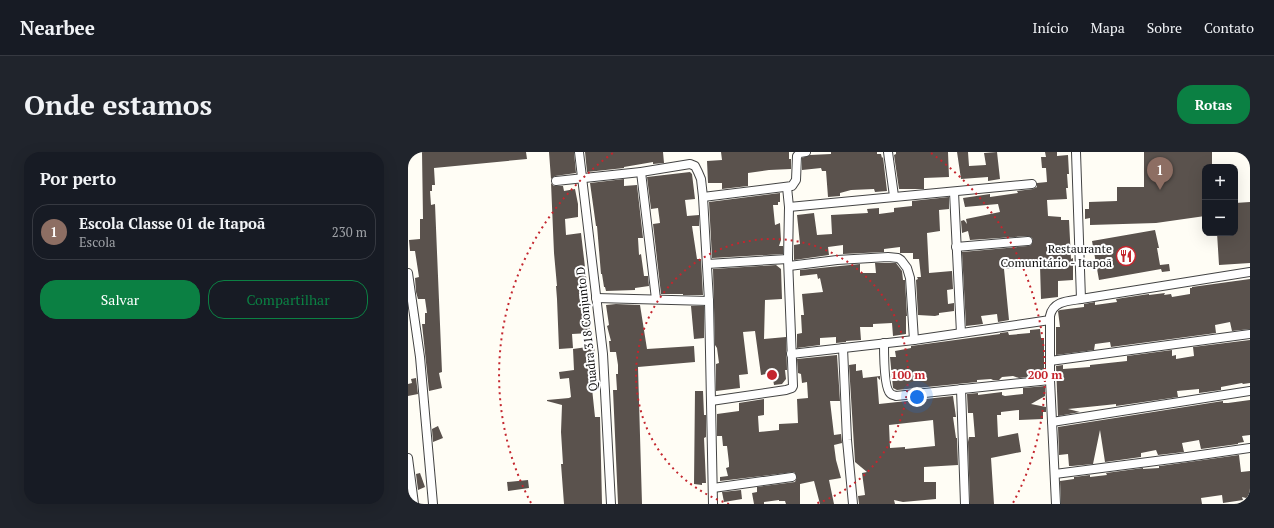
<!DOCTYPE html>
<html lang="pt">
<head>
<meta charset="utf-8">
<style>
	body { margin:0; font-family:"PT Serif",serif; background:#20242c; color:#f1f3f6 }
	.controls { position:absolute; right:12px; top:12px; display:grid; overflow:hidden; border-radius:8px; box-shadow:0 4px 16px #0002 }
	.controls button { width:36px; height:36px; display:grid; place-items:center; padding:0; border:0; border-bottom:1px solid #363941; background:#171b24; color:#f1f3f6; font:20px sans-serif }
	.you { position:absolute; left:509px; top:245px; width:14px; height:14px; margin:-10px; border:3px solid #fff; border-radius:50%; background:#1a73e8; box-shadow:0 0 0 6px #1a73e833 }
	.badge { display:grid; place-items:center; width:26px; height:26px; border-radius:50%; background:#0b8043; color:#fff; font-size:13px; font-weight:700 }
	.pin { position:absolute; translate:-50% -33px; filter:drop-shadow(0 1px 2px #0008) }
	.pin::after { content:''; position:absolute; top:21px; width:14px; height:12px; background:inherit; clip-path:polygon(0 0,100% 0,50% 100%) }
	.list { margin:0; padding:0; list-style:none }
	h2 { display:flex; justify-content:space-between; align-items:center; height:52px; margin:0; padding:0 16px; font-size:17px }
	h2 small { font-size:13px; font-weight:400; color:#9ea1a6 }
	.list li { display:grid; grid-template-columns:26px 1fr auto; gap:12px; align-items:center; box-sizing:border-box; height:56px; margin:0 8px 8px; padding:0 8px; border:1px solid #363941; border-radius:16px }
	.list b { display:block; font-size:15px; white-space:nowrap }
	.list p { margin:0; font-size:13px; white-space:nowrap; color:#9ea1a6 }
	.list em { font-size:13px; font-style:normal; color:#9ea1a6 }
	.actions { display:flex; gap:8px; padding:12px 16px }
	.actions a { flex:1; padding:9px 0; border:1px solid #0b8043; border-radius:16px; text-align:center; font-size:14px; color:#0b8043 }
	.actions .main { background:#0b8043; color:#fff }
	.map { position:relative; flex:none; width:842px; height:352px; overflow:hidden; border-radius:16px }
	header { display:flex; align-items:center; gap:24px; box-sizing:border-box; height:56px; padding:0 20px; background:#171b24; border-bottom:1px solid #363941 }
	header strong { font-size:19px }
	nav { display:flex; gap:22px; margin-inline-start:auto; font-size:14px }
	.intro { display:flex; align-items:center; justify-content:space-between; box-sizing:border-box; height:96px; padding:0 24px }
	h1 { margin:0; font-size:28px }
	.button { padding:10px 18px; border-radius:16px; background:#0b8043; color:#fff; font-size:14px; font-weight:700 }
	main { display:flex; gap:24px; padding:0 24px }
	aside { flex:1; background:#171b24; border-radius:16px; box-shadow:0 4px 16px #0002 }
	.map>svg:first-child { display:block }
	.building { fill:#5a524d; fill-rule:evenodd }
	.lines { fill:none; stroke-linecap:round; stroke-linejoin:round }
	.street-casing { stroke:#444; stroke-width:10 }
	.street { stroke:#fff; stroke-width:8 }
	.ring { fill:none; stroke:#c4262e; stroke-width:2; stroke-dasharray:2 4 }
	.labels { text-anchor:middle; stroke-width:4; stroke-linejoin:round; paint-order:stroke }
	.poi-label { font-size:12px; fill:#111; stroke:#fff; text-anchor:end }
	.street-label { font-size:12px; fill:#111; stroke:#fff }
	.centre { fill:#c4262e; stroke:#fff; stroke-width:2 }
	.ring-label { font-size:12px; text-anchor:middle; font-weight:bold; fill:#c4262e; stroke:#fff; stroke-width:4; stroke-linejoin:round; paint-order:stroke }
</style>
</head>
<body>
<header>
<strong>Nearbee</strong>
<nav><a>Início</a><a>Mapa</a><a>Sobre</a><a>Contato</a></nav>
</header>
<div class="intro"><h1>Onde estamos</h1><a class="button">Rotas</a></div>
<main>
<aside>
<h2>Por perto<small></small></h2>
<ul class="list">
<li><span class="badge" style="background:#8d6e63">1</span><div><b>Escola Classe 01 de Itapoã</b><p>Escola</p></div><em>230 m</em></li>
</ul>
<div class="actions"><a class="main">Salvar</a><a>Compartilhar</a></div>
</aside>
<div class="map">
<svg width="842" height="352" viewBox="0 0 842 352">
	<rect width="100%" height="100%" fill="#fffdf5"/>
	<g class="building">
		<polygon points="14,0 118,0 119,7 26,16 27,33 24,33 24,39 22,39 23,53 27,52 34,220 31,221 34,236 21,239 14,172 17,172 17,161 19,161 17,147 10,147 8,140 7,126 11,125 7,99 2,99 1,88 12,87 12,67 15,67"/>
		<polygon points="141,0 166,0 168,21 147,24 143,27"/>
		<polygon points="177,0 255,0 256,11 245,12 245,10 216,15 216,16 179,20"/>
		<polygon points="313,0 381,0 381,7 383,7 383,17 361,18 340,21 340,34 314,37 314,31 300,31 299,9 314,8"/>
		<polygon points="423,0 469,0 469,2 473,2 474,6 475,5 479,39 467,40 466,37 443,38 432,41 432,44 420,45 418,19 414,19 413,16 394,18 394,6 402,3 423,2"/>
		<polygon points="488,0 540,0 541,25 516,26 516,37 491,37 486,3 488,2"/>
		<polygon points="549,0 560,0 561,14 578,13 576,1 589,0 592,27 580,29 580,25 553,27"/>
		<polygon points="637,0 649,0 649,4 660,3 661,22 659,22 660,36 658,36 659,47 639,48 640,64 653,65 653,68 661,68 663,107 665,106 665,128 650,129 650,145 633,147 632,114 596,117 601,168 590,170 589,162 573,164 575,172 558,174 554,100 620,94 623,93 625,89 624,86 620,84 562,88 560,79 554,81 553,69 556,68 559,72 558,67 592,60 590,52 557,55 555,46 582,42 582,45 610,41 609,39 625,37 629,35 629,31 639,30 638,16 634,16 633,5 638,5"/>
		<polygon points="736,0 804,0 804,15 797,15 797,64 748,71 682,73 682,66 677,67 677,57 681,57 681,50 709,49 709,35 736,35"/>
		<polygon points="282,20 284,22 287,47 277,48 279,64 291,63 291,74 284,74 289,107 293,107 295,143 275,143 275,142 253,142 245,72 252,71 250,56 243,57 239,25"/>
		<polygon points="216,27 216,34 229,33 235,86 230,86 231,103 233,102 236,124 240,124 241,134 227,136 227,138 198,139 197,135 196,135 194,122 193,122 189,74 188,74 182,31"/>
		<polygon points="143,31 146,34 155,34 156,39 167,37 170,52 170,65 157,67 158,83 173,81 180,141 171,142 173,158 181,158 182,181 164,182 165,196 151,197 149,147 148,134 149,134 146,101"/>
		<polygon points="372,41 372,50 370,50 370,53 365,53 367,73 372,71 373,88 371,94 375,94 375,102 304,106 301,50"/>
		<polygon points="541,45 541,57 531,58 532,79 519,81 521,121 544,119 545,137 539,138 540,152 546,151 546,159 531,161 531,163 527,164 510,163 508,128 510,127 509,125 513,125 511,107 505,107 505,101 492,101 492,95 476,97 476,100 435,102 435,93 420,95 421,103 386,108 386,93 392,92 389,63 406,61 409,83 424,82 423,63 460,61 459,57 471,56 471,62 486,60 486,56 504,54 504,49"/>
		<polygon points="842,50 842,111 811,113 809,81 827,81 827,51"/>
		<polygon points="747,78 751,96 749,96 752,113 761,112 762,119 754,120 753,117 691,128 684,89"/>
		<polygon points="467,111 488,111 494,119 495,128 497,128 499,164 498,164 498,182 485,184 484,171 465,172 465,175 452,175 453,188 438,189 438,190 428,191 428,185 412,186 412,193 389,196 389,182 394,181 393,163 396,163 394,142 415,140 412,126 410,127 409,122 392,124 392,118 452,112 452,121 468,121"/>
		<polygon points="368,113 373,117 374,147 357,148 356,187 378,185 379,218 377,218 378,227 374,232 366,233 364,221 353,223 347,179 335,180 340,222 331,223 332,236 308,239 308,212 311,211 309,196 307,193 305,117"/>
		<polygon points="842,127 842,177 824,179 822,170 807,173 808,181 703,195 702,190 687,192 686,198 648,203 648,175 652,175 650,159 652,158 676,155 676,152 687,150 687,153 709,150 708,147 741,142 741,143 757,141 756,143 763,142 764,145 782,142 782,136 784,136 784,135"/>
		<polygon points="208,152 232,153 239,197 286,194 287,210 230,215 234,352 210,352 205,238 209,238 208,222 210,222 210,213 208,200 202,200 201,189 203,189 199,174 201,173 198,153"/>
		<polygon points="283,154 296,154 296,186 286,187"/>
		<polygon points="632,177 633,186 636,186 636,223 611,226 605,224 594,225 591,228 585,228 583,227 569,228 569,230 489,238 485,236 482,205 488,205 487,199 503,196 503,194 592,182 592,181 600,180 601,183 622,181 622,178"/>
		<polygon points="842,188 842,231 835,232 834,231 813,235 813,238 791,241 791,237 769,239 770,245 708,254 708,252 699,253 660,257 672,260 650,264 648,214 655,213 655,217 682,215 682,213 719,209 719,204 764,198 764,204 768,203 768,207 786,204 785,195"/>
		<polygon points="186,194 189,226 183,227 187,265 192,265 194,352 156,352 153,312 155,312 153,280 154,253 139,249 139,248 161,246 163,245 161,226 152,227 151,220 166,218 165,197"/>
		<polygon points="429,203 432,249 422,249 426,283 433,282 434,291 426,293 428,308 433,326 421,328 426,352 412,352 406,329 392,332 392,352 378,352 377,349 371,349 371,348 356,350 356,352 346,352 344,341 349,340 349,335 387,330 389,325 386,320 312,329 312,325 320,324 318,316 321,315 321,311 319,294 315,294 314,284 309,284 309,262 331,259 331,251 356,247 356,263 350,264 351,280 371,278 371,272 390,271 389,247 400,246 399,230 394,231 393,222 390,221 389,207"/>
		<path d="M 448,212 L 448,219 L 454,218 L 455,226 L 472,224 L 472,228 L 469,225 L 471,252 L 545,244 L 548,265 L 545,265 L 548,286 L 549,286 L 550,313 L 516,315 L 516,330 L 528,330 L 528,347 L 495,350 L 486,348 L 487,352 L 451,352 L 450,344 L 457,343 L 454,321 L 459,320 L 447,310 L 441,213 ZM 525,268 L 527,294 L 497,297 L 497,295 L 482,296 L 481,273 Z"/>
		<polygon points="8,226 10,242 0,244 0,232 4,231 3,227"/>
		<polygon points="637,234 637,244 623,252 638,255 638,260 635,260 635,267 611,268 611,258 593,260 593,263 589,263 590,285 610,281 613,300 583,306 586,352 562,352 560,290 561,285 567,285 565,261 560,261 559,242 570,241 570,243 594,240 594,243 597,244 615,242 615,236"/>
		<polygon points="287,239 295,239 296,263 298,263 298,285 296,286 298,331 294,331 294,333 286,332"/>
		<polygon points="842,248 842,283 834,284 836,290 830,291 830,292 793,297 791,288 774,291 776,300 750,303 748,298 733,301 733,305 697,310 692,278 685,312 664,314 661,314 660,302 651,303 650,275 815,249 815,251 820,251"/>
		<polygon points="30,274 35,286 25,290 24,277"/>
		<polygon points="831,303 833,320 842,319 842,347 834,345 835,348 815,351 814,343 793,346 794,352 653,352 652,329 666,327 666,325 682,323 682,325 699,323 698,321 735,316 735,317 751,316 751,314 752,314"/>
		<polygon points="12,321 17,335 10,338 8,322"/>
		<polygon points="120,328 121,336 100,339 99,330"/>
		<polygon points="333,338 334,347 316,350 314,340"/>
	</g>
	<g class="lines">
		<g class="street-casing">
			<g id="street">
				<polyline points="171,0 195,202 203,352"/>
				<polyline points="480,0 486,44"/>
				<polyline points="668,0 673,147"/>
				<polyline points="233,20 248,147"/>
				<polyline points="148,29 233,20 282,12 287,14 290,20 293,27 295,45 301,149 305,352"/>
				<polyline points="546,40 553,181"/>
				<polyline points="295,45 384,34 388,28 389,4 392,1 398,0"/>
				<polyline points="381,55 624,32"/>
				<polyline points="548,95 620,89"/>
				<polyline points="299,112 380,107"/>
				<polyline points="381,114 429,108 480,105 490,106 493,108 499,116 502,126 506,188"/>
				<polyline points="0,121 12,205 25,352"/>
				<polyline points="188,146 301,149"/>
				<path d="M 476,191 C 476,200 476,236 482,241 C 483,243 486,243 488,244 L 642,228"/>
				<polyline points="435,196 439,288 445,352"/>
				<polyline points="383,202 506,188 642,168"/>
				<polyline points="642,209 842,182"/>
				<polyline points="553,237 557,352"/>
				<polyline points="303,249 378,238 384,236 385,234 380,107 381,55 379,35"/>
				<polyline points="644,270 842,239"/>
				<polyline points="0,306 6,352"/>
				<polyline points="647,322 779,305 842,296"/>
				<polyline points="305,336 384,325"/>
				<path d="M 648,352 L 642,228 L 642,164 C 645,149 660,149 673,147 L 842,120"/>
			</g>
		</g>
		<use href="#street" class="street"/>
	</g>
	<g class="ring">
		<path d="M321 352A136 136 0 1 1 407 352"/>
		<path d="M123 351A273 273 0 0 1 205 1M523 1A273 273 0 0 1 605 351"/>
	</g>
	<defs>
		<g id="restaurant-ring" transform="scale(1)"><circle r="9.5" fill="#fff" stroke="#c4262e" stroke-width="1.5"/><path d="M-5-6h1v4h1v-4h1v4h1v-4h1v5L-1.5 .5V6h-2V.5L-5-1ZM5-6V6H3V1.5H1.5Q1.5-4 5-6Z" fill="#c4262e"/></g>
	</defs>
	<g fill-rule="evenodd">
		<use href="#restaurant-ring" x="718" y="104"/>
	</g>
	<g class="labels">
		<g class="poi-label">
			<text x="704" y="101">Restaurante<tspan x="704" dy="14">Comunitário - Itapoã</tspan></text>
		</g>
		<g class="street-label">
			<text transform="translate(179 177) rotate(-96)" y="4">Quadra 318 Conjunto D</text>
		</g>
	</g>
	<circle cx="364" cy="223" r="6" class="centre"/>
	<g class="ring-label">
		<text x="500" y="227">100 m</text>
		<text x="637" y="227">200 m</text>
	</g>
</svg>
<div class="controls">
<button>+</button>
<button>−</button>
</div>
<div class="you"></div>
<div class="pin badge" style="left:752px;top:38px;background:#8d6e63">1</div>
</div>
</main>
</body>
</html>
